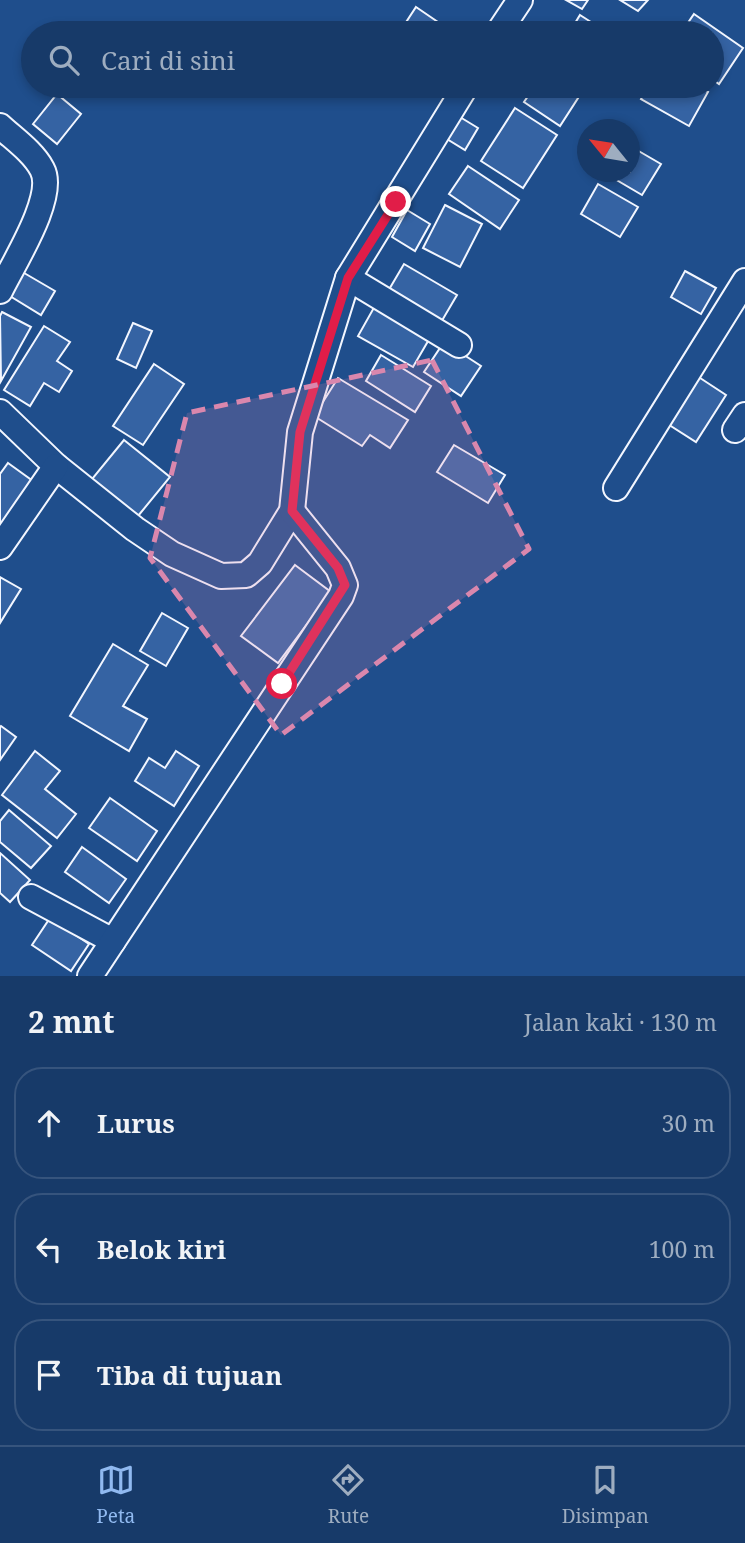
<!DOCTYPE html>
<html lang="id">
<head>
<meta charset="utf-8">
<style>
	body { margin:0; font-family:"Noto Serif",serif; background:#244571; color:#f1f3f6 }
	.compass { position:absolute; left:577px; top:119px; width:63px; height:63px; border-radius:50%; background:#173a69; box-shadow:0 4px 10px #0003; rotate:300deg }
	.stop { position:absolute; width:21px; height:21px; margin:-16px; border:5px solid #e11d48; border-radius:50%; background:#fff }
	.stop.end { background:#e11d48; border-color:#fff; box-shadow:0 2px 7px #0008 }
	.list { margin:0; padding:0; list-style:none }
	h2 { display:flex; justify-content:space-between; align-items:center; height:91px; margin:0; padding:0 28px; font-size:30px }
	h2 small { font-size:23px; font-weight:400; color:#9eadc0 }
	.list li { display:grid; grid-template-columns:46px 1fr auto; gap:21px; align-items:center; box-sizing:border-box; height:112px; margin:0 14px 14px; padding:0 14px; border:2px solid #36547d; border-radius:28px }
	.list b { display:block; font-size:26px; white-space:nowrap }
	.list em { font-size:23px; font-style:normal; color:#9eadc0 }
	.icon { flex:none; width:38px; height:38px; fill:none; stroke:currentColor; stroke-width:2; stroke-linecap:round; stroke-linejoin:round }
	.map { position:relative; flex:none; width:745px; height:976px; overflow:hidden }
	.search { position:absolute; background:#173a69; box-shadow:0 4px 10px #0003; left:21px; right:21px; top:21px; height:77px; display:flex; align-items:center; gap:18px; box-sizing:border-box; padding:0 24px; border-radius:38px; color:#9eadc0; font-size:26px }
	.sheet { height:469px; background:#173a69 }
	nav { display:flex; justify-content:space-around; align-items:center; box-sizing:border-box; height:98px; border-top:2px solid #36547d; background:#173a69; font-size:19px; color:#9eadc0 }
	nav a { display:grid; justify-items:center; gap:4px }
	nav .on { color:#90b9f0 }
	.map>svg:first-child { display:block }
	.building { fill:#3563a3; stroke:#f2f6ff; stroke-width:2 }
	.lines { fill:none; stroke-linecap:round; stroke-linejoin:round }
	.minor-casing { stroke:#f2f6ff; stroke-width:28 }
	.minor { stroke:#1f4e8c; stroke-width:24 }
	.route { stroke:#e11d48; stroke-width:9 }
	.marked { fill:#da87ad; fill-opacity:0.2; stroke:#da87ad; stroke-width:5; stroke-dasharray:14 9; stroke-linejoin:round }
</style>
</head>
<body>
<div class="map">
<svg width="745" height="976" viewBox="0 0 745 976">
	<rect width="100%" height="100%" fill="#1f4e8c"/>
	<g class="building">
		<polygon points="566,0 588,0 582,9"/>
		<polygon points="620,0 648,0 638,11"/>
		<polygon points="416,7 454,33 399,33"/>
		<polygon points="694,14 743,48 719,84 712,79 712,33 681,33"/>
		<polygon points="580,15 608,33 569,33"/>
		<polygon points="535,86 565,86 580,95 560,126 524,102"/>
		<polygon points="565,86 586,86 580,95"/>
		<polygon points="648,86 696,86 708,92 689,126 641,99"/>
		<polygon points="57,94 81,114 57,144 33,124"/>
		<polygon points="515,108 557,135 523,188 481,161"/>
		<polygon points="455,114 478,128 465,150 442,136"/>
		<polygon points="630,146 661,164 642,195 603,172 630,172"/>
		<polygon points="468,166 519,200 500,229 449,194"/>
		<polygon points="598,184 638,207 620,237 581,214"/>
		<polygon points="445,205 482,224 460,267 423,248"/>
		<polygon points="407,210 430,224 415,251 392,237"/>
		<polygon points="404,264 457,295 440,324 387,293"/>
		<polygon points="19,270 55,291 41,315 5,293"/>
		<polygon points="685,271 716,288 701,314 671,297"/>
		<polygon points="376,304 431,336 413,367 358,336"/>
		<polygon points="2,312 31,327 1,381 0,316"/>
		<polygon points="133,323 152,331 136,368 117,359"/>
		<polygon points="44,326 70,342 57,361 72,371 59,392 44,383 30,406 4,390"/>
		<polygon points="444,342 481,366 461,396 424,372"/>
		<polygon points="381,355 431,386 415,412 366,381"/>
		<polygon points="154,364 184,384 143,445 113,426"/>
		<polygon points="694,374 726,395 696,442 663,421"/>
		<polygon points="338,378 408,420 390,448 370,435 362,446 314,416"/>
		<polygon points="124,440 170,477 138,516 92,479"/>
		<polygon points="454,445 505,475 488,503 437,472"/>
		<polygon points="8,463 37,484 0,530 0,474"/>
		<polygon points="295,565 331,592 278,663 241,636"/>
		<polygon points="0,577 21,589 0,623"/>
		<polygon points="162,613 188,628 166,666 140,651"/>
		<polygon points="113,644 148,665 123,706 147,719 129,751 70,716"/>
		<polygon points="1,726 16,737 0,760 0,727"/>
		<polygon points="35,751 60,771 45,789 76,814 57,838 2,795"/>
		<polygon points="176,751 199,766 174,806 135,781 149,758 165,768"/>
		<polygon points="110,798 157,831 137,861 89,828"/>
		<polygon points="9,810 51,846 31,868 0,842 0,821"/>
		<polygon points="82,847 126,879 109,903 65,872"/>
		<polygon points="0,853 30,880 10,902 0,893"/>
		<polygon points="50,918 89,944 71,971 32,945"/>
	</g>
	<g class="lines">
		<g class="minor-casing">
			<g id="minor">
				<polyline points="498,33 520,0"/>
				<path d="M 0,126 C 14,139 33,152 42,169 C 57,196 13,264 0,291"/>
				<polyline points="348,278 459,345"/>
				<polyline points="0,412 56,466 135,529 172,554 221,576 246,575 260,563 292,511 300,432 348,278 466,86"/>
				<polyline points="735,430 745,415"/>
				<polyline points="616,488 745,281"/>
				<polyline points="0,547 56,466"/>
				<polyline points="31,897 113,941"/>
				<polyline points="90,976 341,596 345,585 338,568 292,511"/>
			</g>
		</g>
		<use href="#minor" class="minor"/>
	</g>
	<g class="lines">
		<polyline class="route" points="282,684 345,585 338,568 292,511 300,432 348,278 396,202"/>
	</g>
	<path class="marked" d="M 432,360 L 529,549 L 281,735 L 150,558 L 187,413 Z"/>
</svg>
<svg class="compass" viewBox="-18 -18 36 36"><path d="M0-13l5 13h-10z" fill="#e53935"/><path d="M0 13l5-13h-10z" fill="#9eadc0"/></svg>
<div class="stop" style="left:282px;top:684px"></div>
<div class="stop end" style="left:396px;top:202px"></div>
<div class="search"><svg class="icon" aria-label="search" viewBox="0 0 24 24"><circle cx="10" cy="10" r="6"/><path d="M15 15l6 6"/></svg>Cari di sini</div>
</div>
<section class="sheet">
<h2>2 mnt<small>Jalan kaki · 130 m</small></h2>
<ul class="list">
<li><svg class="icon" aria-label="ahead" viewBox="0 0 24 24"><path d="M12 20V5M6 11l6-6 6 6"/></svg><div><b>Lurus</b></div><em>30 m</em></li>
<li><svg class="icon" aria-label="left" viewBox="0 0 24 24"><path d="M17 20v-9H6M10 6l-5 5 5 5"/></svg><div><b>Belok kiri</b></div><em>100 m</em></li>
<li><svg class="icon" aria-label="arrive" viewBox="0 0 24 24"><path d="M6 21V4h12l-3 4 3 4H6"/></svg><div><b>Tiba di tujuan</b></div></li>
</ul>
</section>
<nav>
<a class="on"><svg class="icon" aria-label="map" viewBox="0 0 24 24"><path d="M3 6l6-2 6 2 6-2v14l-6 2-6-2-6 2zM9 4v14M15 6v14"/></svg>Peta</a>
<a><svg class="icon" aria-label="directions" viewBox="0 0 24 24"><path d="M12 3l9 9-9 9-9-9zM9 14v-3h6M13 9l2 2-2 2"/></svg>Rute</a>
<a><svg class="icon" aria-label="saved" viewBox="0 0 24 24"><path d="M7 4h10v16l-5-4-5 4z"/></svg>Disimpan</a>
</nav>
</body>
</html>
